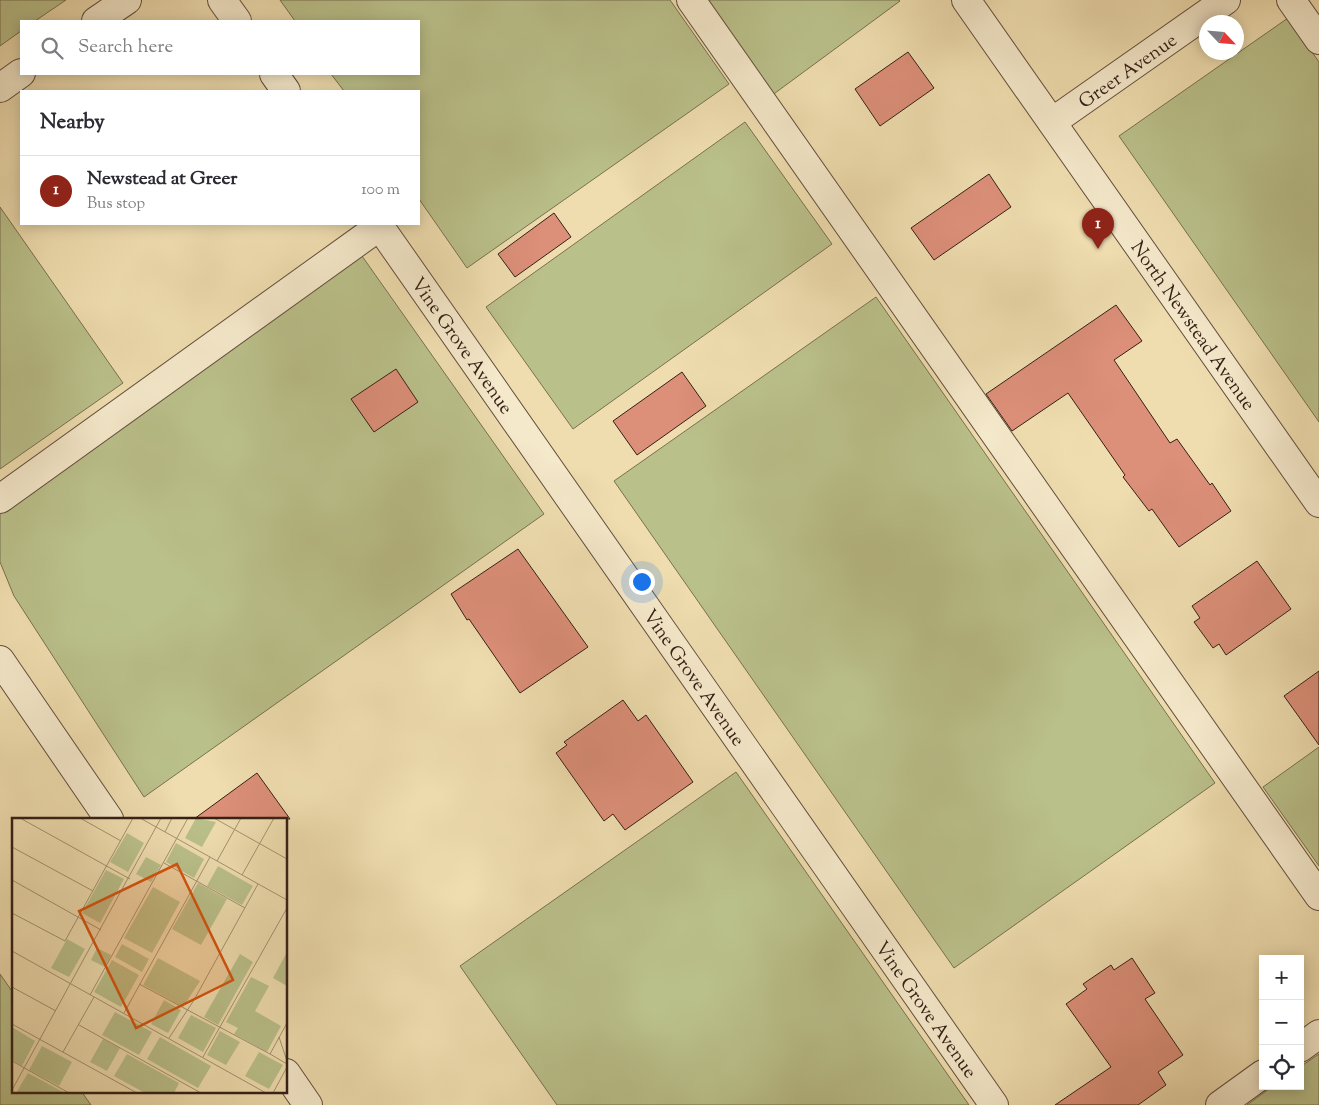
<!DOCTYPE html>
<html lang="en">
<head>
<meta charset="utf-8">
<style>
	body { margin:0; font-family:"Sorts Mill Goudy",serif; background:#f2f2f3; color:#2b2b33 }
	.controls { position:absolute; right:15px; bottom:15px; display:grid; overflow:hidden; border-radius:0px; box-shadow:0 2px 12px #0003 }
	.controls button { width:45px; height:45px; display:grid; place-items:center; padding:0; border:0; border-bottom:1px solid #e1e1e2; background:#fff; color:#2b2b33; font:25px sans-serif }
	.compass { position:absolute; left:1199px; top:15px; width:45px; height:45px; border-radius:50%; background:#fff; box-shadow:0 2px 12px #0003; rotate:116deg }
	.you { position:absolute; left:641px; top:581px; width:18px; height:18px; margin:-12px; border:4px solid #fff; border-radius:50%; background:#1a73e8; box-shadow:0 0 0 8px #1a73e833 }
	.badge { display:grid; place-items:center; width:32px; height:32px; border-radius:50%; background:#8f2418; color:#fff; font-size:16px; font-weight:700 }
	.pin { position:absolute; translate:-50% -41px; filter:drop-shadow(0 1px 2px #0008) }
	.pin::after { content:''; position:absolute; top:26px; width:18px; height:15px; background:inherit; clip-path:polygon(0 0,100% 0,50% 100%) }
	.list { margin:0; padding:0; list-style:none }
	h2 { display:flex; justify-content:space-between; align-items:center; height:65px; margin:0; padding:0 20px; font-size:21px }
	h2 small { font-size:16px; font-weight:400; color:#7c7c81 }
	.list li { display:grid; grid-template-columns:32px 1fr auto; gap:15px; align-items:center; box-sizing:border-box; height:70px; padding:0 20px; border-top:1px solid #e1e1e2 }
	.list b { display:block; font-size:19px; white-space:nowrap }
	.list p { margin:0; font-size:16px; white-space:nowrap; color:#7c7c81 }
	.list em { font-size:16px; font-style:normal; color:#7c7c81 }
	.icon { flex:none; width:28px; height:28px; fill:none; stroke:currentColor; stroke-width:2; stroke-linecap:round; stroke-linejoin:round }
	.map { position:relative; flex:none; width:1319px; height:1105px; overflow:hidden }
	.search { position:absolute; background:#fff; box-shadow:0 2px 12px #0003; left:20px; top:20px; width:400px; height:55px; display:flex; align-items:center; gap:12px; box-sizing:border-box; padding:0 18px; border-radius:0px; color:#7c7c81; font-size:19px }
	.panel { position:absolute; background:#fff; box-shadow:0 2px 12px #0003; left:20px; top:90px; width:400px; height:135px; border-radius:0px }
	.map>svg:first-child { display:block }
	.green { fill:#bac08a; stroke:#787050 }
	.building { fill:#dc8f79; stroke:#352017 }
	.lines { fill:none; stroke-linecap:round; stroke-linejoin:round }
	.minor-casing { stroke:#644f3d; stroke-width:30 }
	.minor { stroke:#f5e9cb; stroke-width:28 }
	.labels { text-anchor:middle; stroke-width:4.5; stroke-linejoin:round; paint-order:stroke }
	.street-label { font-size:19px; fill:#352017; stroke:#f5e9cb }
	.inset-road { fill:none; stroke:#a59172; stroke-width:1 }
	.view { fill:#d6530d; fill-opacity:0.15; stroke:#d6530d; stroke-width:2.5 }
	.inset-edge { fill:none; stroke:#352017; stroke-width:2.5 }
</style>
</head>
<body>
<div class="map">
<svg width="1319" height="1105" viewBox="0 0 1319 1105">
	<rect width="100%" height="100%" fill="#efddaf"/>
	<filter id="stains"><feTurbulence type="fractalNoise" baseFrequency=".004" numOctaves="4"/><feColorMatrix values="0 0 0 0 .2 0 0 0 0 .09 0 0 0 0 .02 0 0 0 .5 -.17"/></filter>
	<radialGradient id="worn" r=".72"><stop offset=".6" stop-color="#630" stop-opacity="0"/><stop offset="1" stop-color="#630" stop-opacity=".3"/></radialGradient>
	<g class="green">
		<polygon points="0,0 66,0 35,21 21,21 21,31 0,46"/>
		<polygon points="280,0 670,0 729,84 467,268 419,199 419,91 344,91 331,74 419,74 419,21 295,21"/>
		<polygon points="700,0 899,0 900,1 771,96"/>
		<polygon points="1288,18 1319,62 1319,422 1119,136"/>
		<polygon points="745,122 832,244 573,429 486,307"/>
		<polygon points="0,207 123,383 0,469"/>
		<polygon points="362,256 544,514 144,797 14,596 0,562 0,508"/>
		<polygon points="876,297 1215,783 954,968 614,481"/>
		<polygon points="1319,747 1319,866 1263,787"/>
		<polygon points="736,772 969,1105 557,1105 460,966"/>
		<polygon points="0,974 14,994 14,1091 81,1091 91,1105 0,1105"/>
		<polygon points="1319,1054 1319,1105 1247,1105 1273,1086 1300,1086 1300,1067"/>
	</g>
	<g class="building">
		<polygon points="908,52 934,88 880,126 855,89"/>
		<polygon points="989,174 1011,207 934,260 911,228"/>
		<polygon points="554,213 571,237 515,277 498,254"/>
		<polygon points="1116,305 1142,341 1114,360 1170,443 1177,439 1210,485 1212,483 1231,511 1179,547 1152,509 1149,511 1123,477 1125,475 1068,393 1012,431 986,394"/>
		<polygon points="396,369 418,402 374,432 351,399"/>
		<polygon points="682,372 706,406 637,455 613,421"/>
		<polygon points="518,549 588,647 520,693 469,619 467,620 451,594"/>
		<polygon points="1257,561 1291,609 1226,655 1219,644 1213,648 1194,622 1200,618 1192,606"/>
		<polygon points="1319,671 1319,745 1284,696"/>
		<polygon points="623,700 638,721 646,715 693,782 625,830 613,814 604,821 556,753 567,745 564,742"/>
		<polygon points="257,773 290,819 194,819"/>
		<polygon points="1132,958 1155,993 1145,999 1183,1055 1158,1072 1166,1085 1138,1105 1055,1105 1111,1067 1066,1004 1087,989 1083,984 1111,965 1114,970"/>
	</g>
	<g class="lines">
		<g class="minor-casing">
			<g id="minor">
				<polyline points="222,0 237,21"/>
				<polyline points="691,0 1319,896"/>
				<polyline points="966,0 1319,503"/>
				<polyline points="1291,0 1319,40"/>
				<polyline points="96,21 127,0"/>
				<polyline points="274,74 286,91"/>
				<polyline points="0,88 21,73"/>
				<polyline points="1052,122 1226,0"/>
				<polyline points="378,224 994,1105"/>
				<polyline points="0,499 380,226"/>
				<polyline points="0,660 109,819"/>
				<polyline points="1300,1048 1319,1034"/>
				<polyline points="286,1073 308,1105"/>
				<polyline points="1220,1105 1263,1074"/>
			</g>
		</g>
		<use href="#minor" class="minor"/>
	</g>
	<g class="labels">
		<g class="street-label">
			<text transform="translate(1127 70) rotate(-35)" y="7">Greer Avenue</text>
			<text transform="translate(1194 325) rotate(55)" y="7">North Newstead Avenue</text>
			<text transform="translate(463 345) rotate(55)" y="7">Vine Grove Avenue</text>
			<text transform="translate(695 677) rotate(55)" y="7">Vine Grove Avenue</text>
			<text transform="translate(927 1009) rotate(55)" y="7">Vine Grove Avenue</text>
		</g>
	</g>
	<g transform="translate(12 818)">
		<rect width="275" height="275" fill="#efddaf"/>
		<path d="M 184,0 L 204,4 L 190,29 L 173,20 ZM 115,15 L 132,25 L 116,54 L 98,44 ZM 164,25 L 192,41 L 182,60 L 154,44 ZM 134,39 L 149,47 L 139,64 L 124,56 ZM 206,48 L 241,68 L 230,87 L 195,68 ZM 94,52 L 112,61 L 88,105 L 70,95 ZM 186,65 L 215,81 L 189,127 L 160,111 ZM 141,69 L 168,84 L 140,135 L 112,120 ZM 55,121 L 73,131 L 57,159 L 39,150 ZM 110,126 L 137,141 L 130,154 L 103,139 ZM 85,130 L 99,137 L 93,149 L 79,142 ZM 275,134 L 275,168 L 261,160 ZM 228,136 L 241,144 L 206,207 L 192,199 ZM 146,140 L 188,163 L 171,189 L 131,167 ZM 100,142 L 127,157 L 109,189 L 82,174 ZM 239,159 L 257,168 L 243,193 L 269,208 L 255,234 L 222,216 L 226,210 L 214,204 ZM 152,182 L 169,192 L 156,215 L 139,206 ZM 103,194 L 140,214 L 127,237 L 90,217 ZM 179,197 L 204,210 L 191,234 L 166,220 ZM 0,209 L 23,223 L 10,248 L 0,242 ZM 208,213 L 228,224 L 214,247 L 195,237 ZM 148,219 L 199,248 L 186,270 L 135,241 ZM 91,221 L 108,230 L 95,253 L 78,244 ZM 30,228 L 60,244 L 47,268 L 17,252 ZM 247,234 L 271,247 L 257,271 L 233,258 ZM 115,236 L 167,265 L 162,275 L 133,275 L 102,258 ZM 16,255 L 53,275 L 4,275 Z" fill="#bac08a"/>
		<path class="inset-road" d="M 8,0 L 118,61M 68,0 L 109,23M 128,0 L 275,82M 202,0 L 275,41M 153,14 L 160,0M 0,29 L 81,73M 205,43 L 229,0M 152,45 L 233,90M 230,57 L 262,0M 0,62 L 89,112M 0,95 L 53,123 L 121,0M 0,133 L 254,275M 127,166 L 258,236M 0,169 L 44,193M 78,177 L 176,0M 112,195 L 198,39M 275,205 L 258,236 L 275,246M 0,206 L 125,275M 67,207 L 189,275M 267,219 L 275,243M 157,220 L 182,182 L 246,66M 51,234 L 82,179M 191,239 L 275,90M 0,243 L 57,275M 0,272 L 149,0M 261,275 L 275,249"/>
		<path class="view" d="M 165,46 L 221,162 L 124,210 L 67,93 Z"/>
		<rect width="275" height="275" class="inset-edge"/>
	</g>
	<rect width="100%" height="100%" filter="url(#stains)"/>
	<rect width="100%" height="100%" fill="url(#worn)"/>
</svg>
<div class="controls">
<button>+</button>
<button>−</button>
<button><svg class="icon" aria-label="locate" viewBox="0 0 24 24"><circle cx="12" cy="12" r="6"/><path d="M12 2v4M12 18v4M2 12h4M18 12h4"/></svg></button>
</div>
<svg class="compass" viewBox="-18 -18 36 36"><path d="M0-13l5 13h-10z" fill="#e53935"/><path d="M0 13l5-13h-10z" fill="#7c7c81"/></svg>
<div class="you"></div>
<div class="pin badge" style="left:1098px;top:249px">1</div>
<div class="search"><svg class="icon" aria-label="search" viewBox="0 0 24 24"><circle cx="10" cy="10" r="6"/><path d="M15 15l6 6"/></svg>Search here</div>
<section class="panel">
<h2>Nearby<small></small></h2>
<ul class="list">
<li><span class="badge">1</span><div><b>Newstead at Greer</b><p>Bus stop</p></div><em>100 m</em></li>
</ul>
</section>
</div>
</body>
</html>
